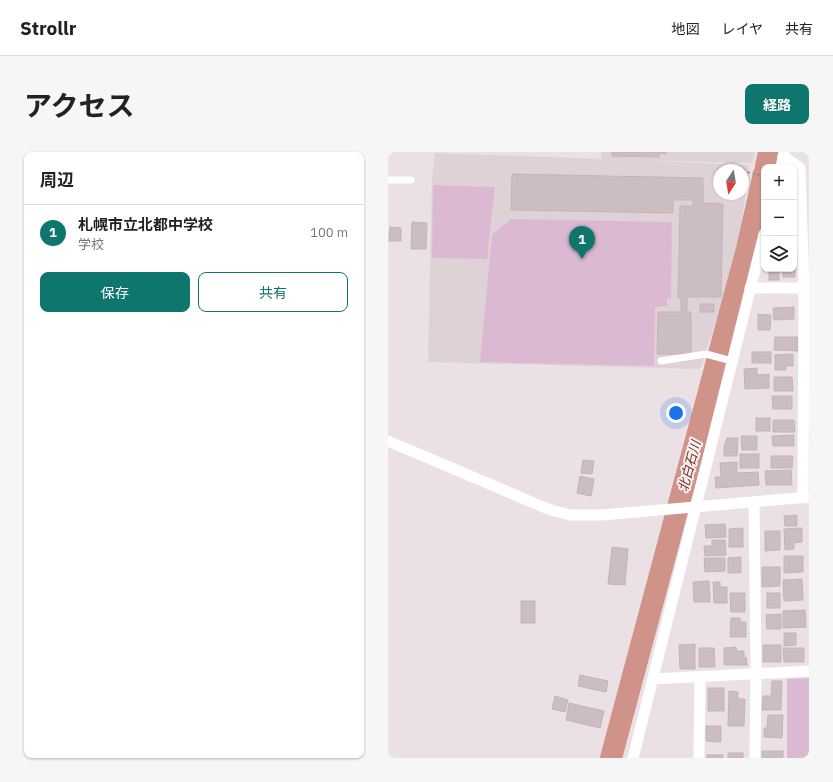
<!DOCTYPE html>
<html lang="ja">
<head>
<meta charset="utf-8">
<style>
	body { margin:0; font-family:"IBM Plex Sans","Noto Sans JP",sans-serif; background:#f6f6f6; color:#222 }
	.controls { position:absolute; right:12px; top:12px; display:grid; overflow:hidden; border-radius:8px; box-shadow:0 1px 3px #0004 }
	.controls button { width:36px; height:36px; display:grid; place-items:center; padding:0; border:0; border-bottom:1px solid #e0e0e0; background:#fff; color:#222; font:20px sans-serif }
	.compass { position:absolute; left:325px; top:12px; width:36px; height:36px; border-radius:50%; background:#fff; box-shadow:0 1px 3px #0004; rotate:192deg }
	.you { position:absolute; left:288px; top:261px; width:14px; height:14px; margin:-10px; border:3px solid #fff; border-radius:50%; background:#1a73e8; box-shadow:0 0 0 6px #1a73e833 }
	.badge { display:grid; place-items:center; width:26px; height:26px; border-radius:50%; background:#0f766e; color:#fff; font-size:13px; font-weight:700 }
	.pin { position:absolute; translate:-50% -33px; filter:drop-shadow(0 1px 2px #0008) }
	.pin::after { content:''; position:absolute; top:21px; width:14px; height:12px; background:inherit; clip-path:polygon(0 0,100% 0,50% 100%) }
	.list { margin:0; padding:0; list-style:none }
	h2 { display:flex; justify-content:space-between; align-items:center; height:52px; margin:0; padding:0 16px; font-size:17px }
	h2 small { font-size:13px; font-weight:400; color:#767676 }
	.list li { display:grid; grid-template-columns:26px 1fr auto; gap:12px; align-items:center; box-sizing:border-box; height:56px; padding:0 16px; border-top:1px solid #e0e0e0 }
	.list b { display:block; font-size:15px; white-space:nowrap }
	.list p { margin:0; font-size:13px; white-space:nowrap; color:#767676 }
	.list em { font-size:13px; font-style:normal; color:#767676 }
	.actions { display:flex; gap:8px; padding:12px 16px }
	.actions a { flex:1; padding:9px 0; border:1px solid #0f766e; border-radius:8px; text-align:center; font-size:14px; color:#0f766e }
	.actions .main { background:#0f766e; color:#fff }
	.icon { flex:none; width:22px; height:22px; fill:none; stroke:currentColor; stroke-width:2; stroke-linecap:round; stroke-linejoin:round }
	.map { position:relative; flex:none; width:421px; height:606px; overflow:hidden; border-radius:8px }
	header { display:flex; align-items:center; gap:24px; box-sizing:border-box; height:56px; padding:0 20px; background:#fff; border-bottom:1px solid #e0e0e0 }
	header strong { font-size:19px }
	nav { display:flex; gap:22px; margin-inline-start:auto; font-size:14px }
	.intro { display:flex; align-items:center; justify-content:space-between; box-sizing:border-box; height:96px; padding:0 24px }
	h1 { margin:0; font-size:28px }
	.button { padding:10px 18px; border-radius:8px; background:#0f766e; color:#fff; font-size:14px; font-weight:700 }
	main { display:flex; gap:24px; padding:0 24px }
	aside { flex:1; background:#fff; border-radius:8px; box-shadow:0 1px 3px #0004 }
	.map>svg:first-child { display:block }
	.built { fill:#dfd2d7; fill-rule:evenodd }
	.green { fill:#dcb9d3 }
	.lines { fill:none; stroke-linecap:round; stroke-linejoin:round }
	.river { stroke:#d09389; stroke-width:22 }
	.building { fill:#ccbdc3; stroke:#c5b3ba }
	.path { stroke:#ae8190; stroke-width:2; stroke-dasharray:2 3; stroke-linecap:butt }
	.service { stroke:#fff; stroke-width:7 }
	.minor { stroke:#fff; stroke-width:11 }
	.tertiary { stroke:#fff; stroke-width:11 }
	.labels { text-anchor:middle; stroke-width:4; stroke-linejoin:round; paint-order:stroke }
	.water-label { font-size:13px; font-style:italic; fill:#762b1c; stroke:#f8f1f4 }
</style>
</head>
<body>
<header>
<strong>Strollr</strong>
<nav><a>地図</a><a>レイヤ</a><a>共有</a></nav>
</header>
<div class="intro"><h1>アクセス</h1><a class="button">経路</a></div>
<main>
<aside>
<h2>周辺<small></small></h2>
<ul class="list">
<li><span class="badge">1</span><div><b>札幌市立北都中学校</b><p>学校</p></div><em>100 m</em></li>
</ul>
<div class="actions"><a class="main">保存</a><a>共有</a></div>
</aside>
<div class="map">
<svg width="421" height="606" viewBox="0 0 421 606">
	<rect width="100%" height="100%" fill="#ebe1e5"/>
	<path class="built" d="M 213,0 L 367,0 L 363,11 L 243,8 L 361,13 L 354,70 L 336,145 L 312,217 L 40,210 L 44,25 L 47,1 L 214,7 ZM 331,18 L 355,18 L 355,42 L 331,42 Z"/>
	<g class="green">
		<polygon points="45,33 107,35 99,107 44,106"/>
		<polygon points="123,67 284,70 283,146 279,146 279,154 267,155 266,214 92,210 104,83"/>
		<polygon points="421,526 421,606 399,606 399,527"/>
	</g>
	<g class="lines">
		<g class="river">
			<polyline points="378,15 381,0"/>
			<polyline points="223,606 359,97 376,22"/>
		</g>
	</g>
	<g class="building">
		<polygon points="224,0 278,0 278,2 271,1 271,5 224,4"/>
		<polygon points="124,22 315,26 315,51 335,52 333,145 299,145 299,160 303,160 303,202 269,202 270,160 293,160 293,146 290,146 292,54 305,54 305,48 285,48 285,61 123,58"/>
		<polygon points="24,70 39,71 38,97 23,97"/>
		<polygon points="2,75 13,76 13,89 1,89"/>
		<polygon points="406,111 407,111 407,125 395,125 395,117 406,117"/>
		<rect x="381" y="117" width="10" height="11"/>
		<rect x="312" y="152" width="14" height="8"/>
		<polygon points="406,155 406,167 386,168 385,156"/>
		<polygon points="370,162 383,163 382,178 370,178"/>
		<polygon points="387,185 410,185 410,199 386,198"/>
		<rect x="364" y="200" width="19" height="11"/>
		<polygon points="405,202 405,214 398,214 398,218 387,218 387,203"/>
		<polygon points="369,216 369,223 381,222 381,236 357,237 356,217"/>
		<polygon points="386,225 404,225 405,239 386,239"/>
		<polygon points="384,244 404,244 404,257 385,257"/>
		<rect x="368" y="266" width="14" height="13"/>
		<polygon points="385,268 406,268 407,280 385,280"/>
		<polygon points="406,283 406,294 385,294 384,284"/>
		<polygon points="353,284 369,284 369,298 354,298"/>
		<polygon points="339,286 350,286 349,304 336,304 336,295"/>
		<rect x="352" y="302" width="19" height="14"/>
		<polygon points="383,304 405,304 404,316 383,316"/>
		<polygon points="195,308 206,309 204,322 193,321"/>
		<polygon points="349,310 349,321 370,320 371,333 328,336 327,325 333,325 332,311"/>
		<polygon points="403,318 404,333 378,333 377,319"/>
		<polygon points="192,324 206,327 203,344 189,341"/>
		<polygon points="409,363 409,374 397,374 396,364"/>
		<polygon points="337,372 338,385 318,386 317,373"/>
		<polygon points="355,376 355,395 341,395 341,377"/>
		<polygon points="414,376 414,390 406,391 406,397 397,398 396,377"/>
		<polygon points="377,379 392,379 392,398 377,399"/>
		<polygon points="324,388 337,388 338,403 317,404 316,394 324,394"/>
		<polygon points="224,395 240,397 237,433 220,432"/>
		<polygon points="396,404 415,404 415,420 396,421"/>
		<polygon points="353,405 353,421 340,421 340,406"/>
		<polygon points="316,406 337,406 337,419 317,420"/>
		<polygon points="374,415 392,415 392,434 374,435"/>
		<polygon points="414,427 415,448 396,449 395,428"/>
		<polygon points="321,429 322,450 306,450 305,430"/>
		<polygon points="325,430 332,430 332,435 339,435 339,451 326,451"/>
		<polygon points="342,441 357,441 357,460 343,460"/>
		<rect x="379" y="441" width="13" height="15"/>
		<rect x="133" y="449" width="14" height="22"/>
		<polygon points="417,458 418,475 395,476 395,459"/>
		<polygon points="393,462 393,477 379,477 378,463"/>
		<polygon points="343,466 352,466 352,470 358,470 358,485 342,485"/>
		<polygon points="396,481 408,481 408,493 396,494"/>
		<polygon points="307,492 307,517 292,517 291,493"/>
		<rect x="375" y="493" width="18" height="17"/>
		<polygon points="348,495 349,499 356,499 356,506 358,505 359,513 336,513 336,496"/>
		<polygon points="311,496 326,496 327,515 311,515"/>
		<polygon points="395,496 416,496 416,510 396,510"/>
		<polygon points="192,523 220,529 218,540 190,534"/>
		<polygon points="384,529 394,529 393,558 374,558 375,544 383,544"/>
		<rect x="320" y="536" width="16" height="23"/>
		<polygon points="341,539 350,540 350,547 357,547 356,574 340,574"/>
		<polygon points="167,544 180,548 177,560 164,557"/>
		<polygon points="181,551 216,559 212,576 178,568"/>
		<polygon points="380,563 395,563 394,586 376,585 376,576 379,576"/>
		<polygon points="318,574 333,574 333,590 318,589"/>
		<rect x="374" y="599" width="21" height="7"/>
		<rect x="340" y="601" width="15" height="5"/>
		<rect x="319" y="603" width="16" height="3"/>
	</g>
	<g class="lines">
		<polyline class="path" points="355,19 376,24"/>
		<g class="service">
			<polyline points="0,28 23,28"/>
			<polyline points="273,209 318,202 344,209"/>
		</g>
		<g class="minor">
			<polyline points="395,4 412,16 416,136 415,346"/>
			<polyline points="362,136 421,136"/>
			<polyline points="366,350 368,522 367,606"/>
			<polyline points="265,527 421,519"/>
			<polyline points="311,606 312,525"/>
		</g>
		<g class="tertiary">
			<polyline points="393,15 396,0"/>
			<polyline points="0,289 160,357 182,363 214,363 421,345"/>
			<polyline points="245,606 376,82"/>
		</g>
	</g>
	<g class="labels">
		<g class="water-label">
			<text transform="translate(301 314) rotate(-75)" y="5">北白石川</text>
		</g>
	</g>
</svg>
<div class="controls">
<button>+</button>
<button>−</button>
<button><svg class="icon" aria-label="layers" viewBox="0 0 24 24"><path d="M12 4l9 5-9 5-9-5zM3 14l9 5 9-5"/></svg></button>
</div>
<svg class="compass" viewBox="-18 -18 36 36"><path d="M0-13l5 13h-10z" fill="#e53935"/><path d="M0 13l5-13h-10z" fill="#767676"/></svg>
<div class="you"></div>
<div class="pin badge" style="left:194px;top:107px">1</div>
</div>
</main>
</body>
</html>
